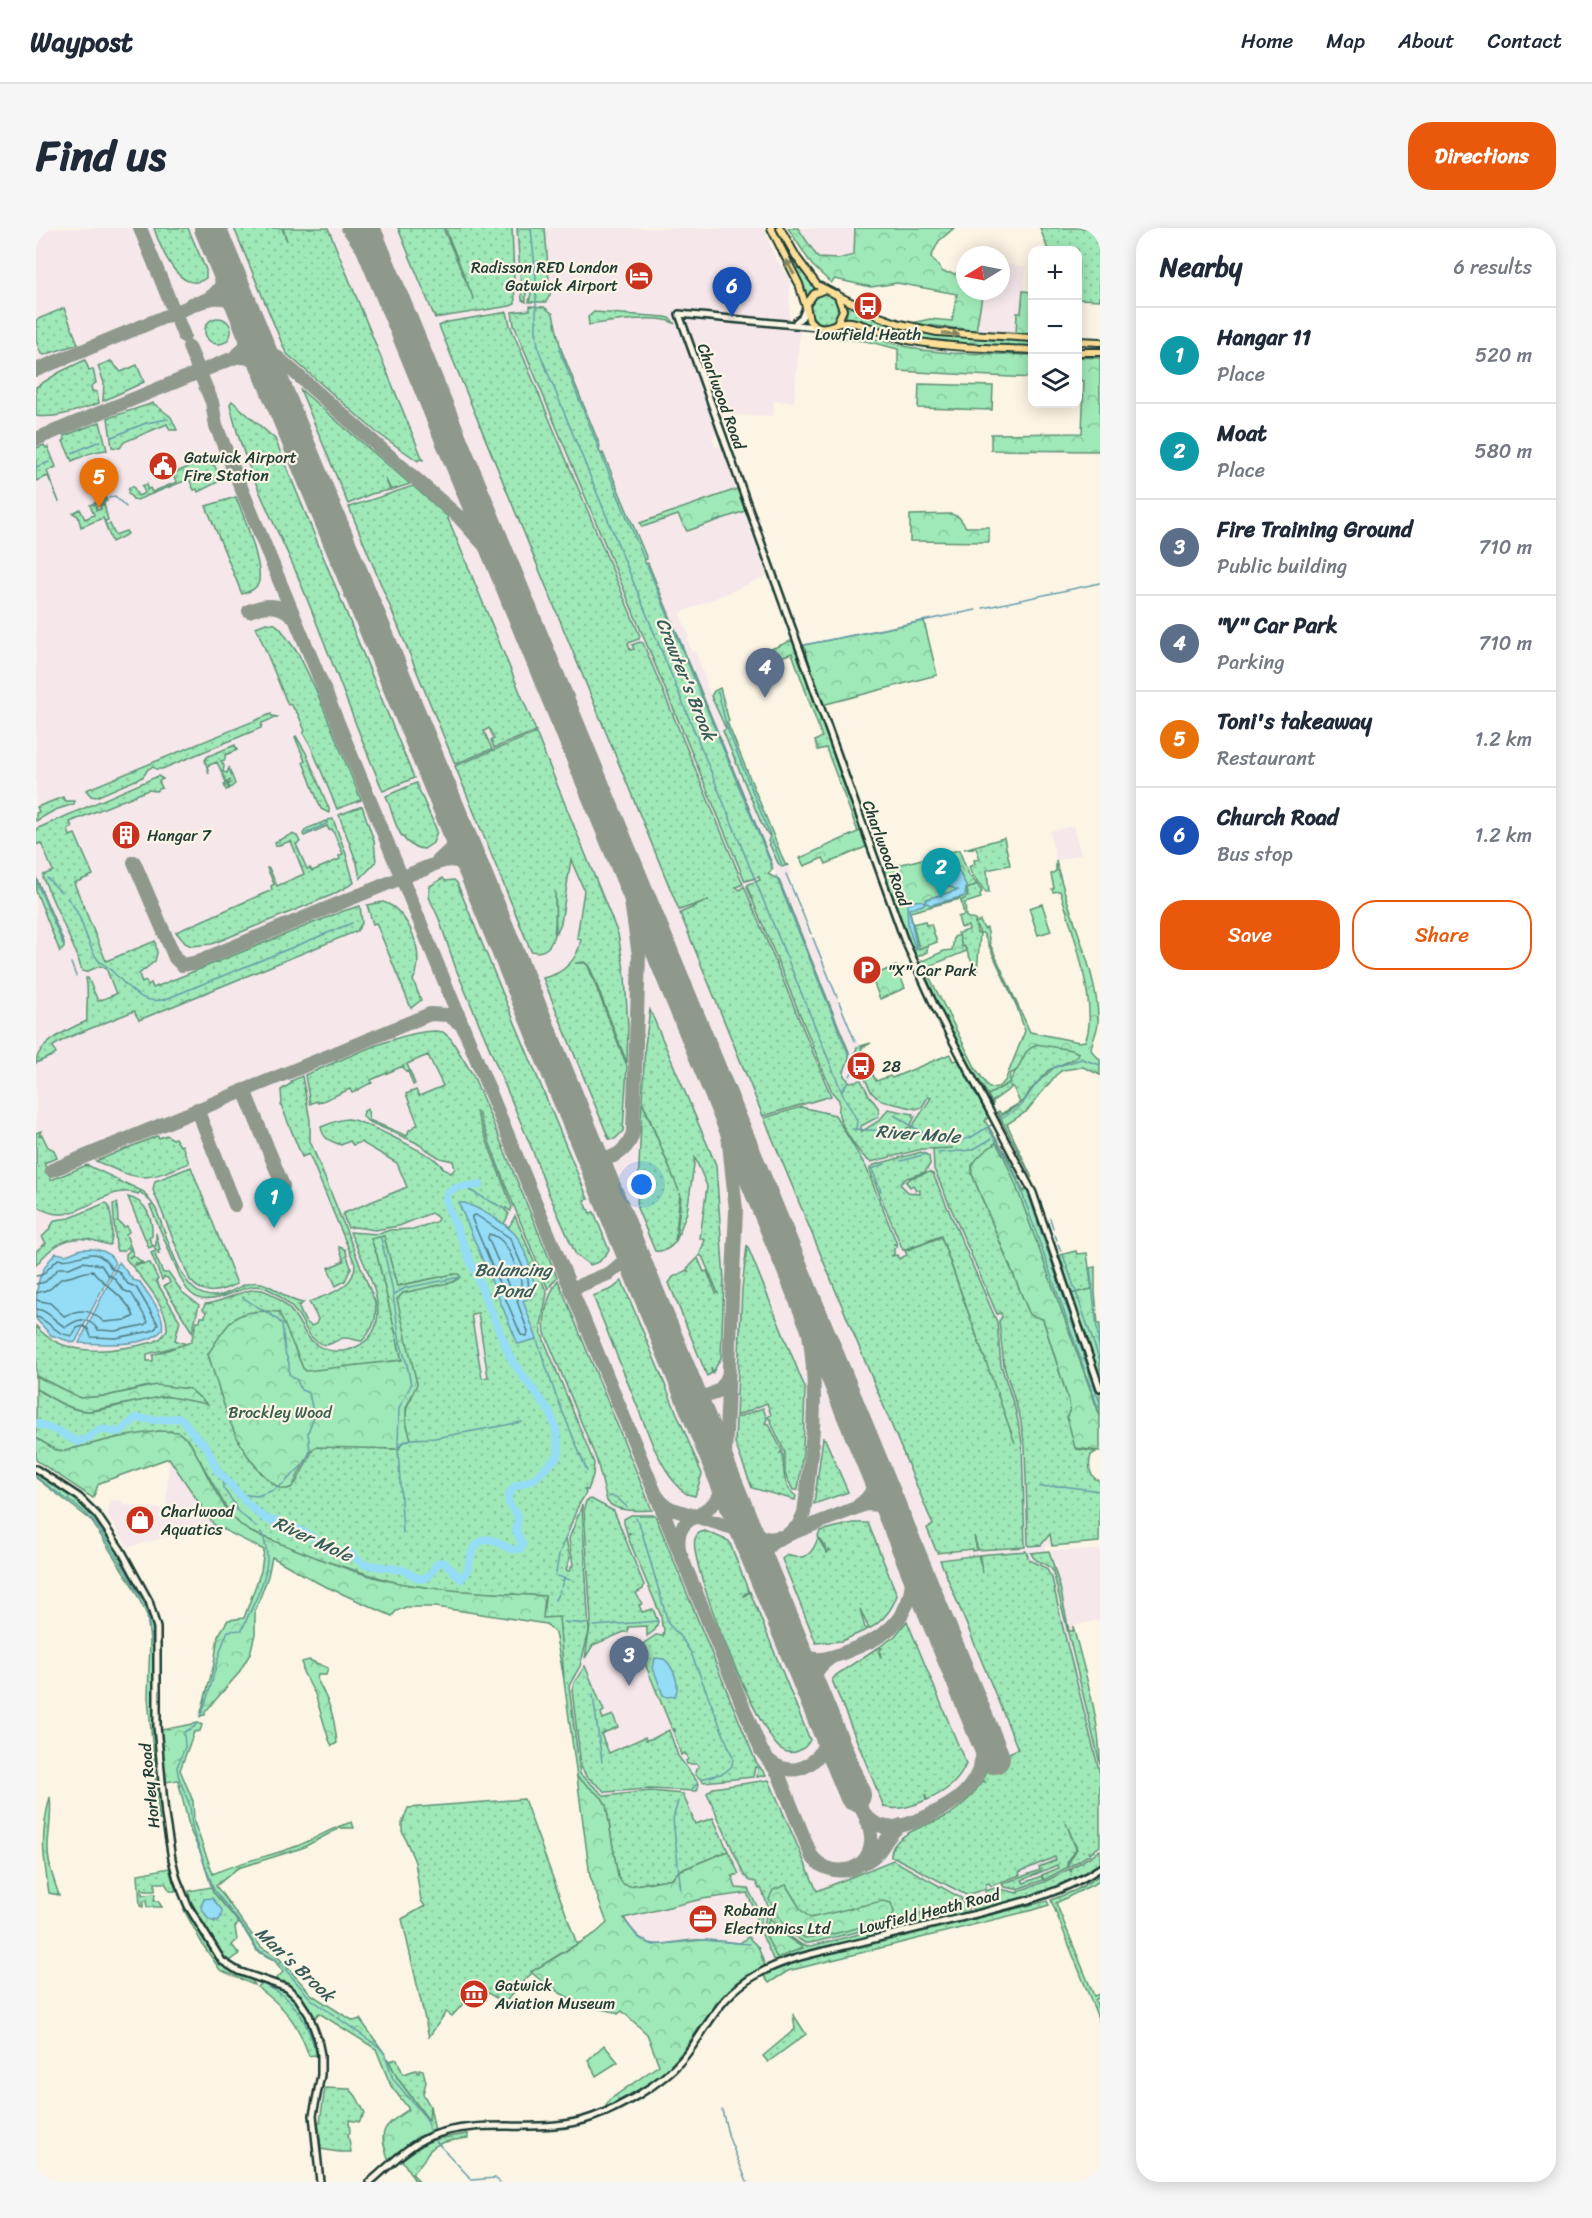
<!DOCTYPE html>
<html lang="en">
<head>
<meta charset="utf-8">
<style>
	body { margin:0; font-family:Sriracha,sans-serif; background:#f6f6f7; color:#1f2937 }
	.controls { position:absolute; right:18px; top:18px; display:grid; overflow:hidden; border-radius:12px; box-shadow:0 3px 15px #0003 }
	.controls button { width:54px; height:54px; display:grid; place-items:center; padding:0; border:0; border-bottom:2px solid #e0e1e3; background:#fff; color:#1f2937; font:30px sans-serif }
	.compass { position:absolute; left:920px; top:18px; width:54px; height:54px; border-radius:50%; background:#fff; box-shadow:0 3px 15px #0003; rotate:260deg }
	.you { position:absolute; left:606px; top:957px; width:21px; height:21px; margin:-15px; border:4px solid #fff; border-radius:50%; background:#1a73e8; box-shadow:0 0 0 9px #1a73e833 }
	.badge { display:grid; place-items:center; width:39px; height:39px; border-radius:50%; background:#ea580c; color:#fff; font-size:20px; font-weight:700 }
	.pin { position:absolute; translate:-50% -50px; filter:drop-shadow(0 2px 3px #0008) }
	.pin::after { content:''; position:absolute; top:32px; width:21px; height:18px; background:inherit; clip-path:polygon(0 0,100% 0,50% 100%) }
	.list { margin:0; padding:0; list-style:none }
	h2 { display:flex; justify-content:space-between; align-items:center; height:78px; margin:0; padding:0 24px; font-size:26px }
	h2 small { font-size:20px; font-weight:400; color:#747a83 }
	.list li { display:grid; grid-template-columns:39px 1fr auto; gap:18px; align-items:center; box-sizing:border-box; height:96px; padding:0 24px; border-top:2px solid #e0e1e3 }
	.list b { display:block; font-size:22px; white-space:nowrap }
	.list p { margin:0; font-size:20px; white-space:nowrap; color:#747a83 }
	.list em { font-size:20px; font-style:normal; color:#747a83 }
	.actions { display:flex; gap:12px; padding:18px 24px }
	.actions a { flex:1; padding:14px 0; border:2px solid #ea580c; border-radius:24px; text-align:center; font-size:21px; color:#ea580c }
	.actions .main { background:#ea580c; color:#fff }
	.icon { flex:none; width:33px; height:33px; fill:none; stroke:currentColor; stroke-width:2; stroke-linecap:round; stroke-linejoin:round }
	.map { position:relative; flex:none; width:1064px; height:1954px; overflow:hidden; border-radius:24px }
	header { display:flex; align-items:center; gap:36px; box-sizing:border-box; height:84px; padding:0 30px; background:#fff; border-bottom:2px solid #e0e1e3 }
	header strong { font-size:28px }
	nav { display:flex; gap:33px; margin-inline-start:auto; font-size:21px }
	.intro { display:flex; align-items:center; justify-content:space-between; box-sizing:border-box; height:144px; padding:0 36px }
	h1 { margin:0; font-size:42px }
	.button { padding:15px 27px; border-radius:24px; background:#ea580c; color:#fff; font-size:21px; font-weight:700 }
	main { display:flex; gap:36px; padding:0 36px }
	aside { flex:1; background:#fff; border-radius:24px; box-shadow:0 3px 15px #0003 }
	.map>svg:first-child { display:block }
	.built { fill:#f5e7ea; fill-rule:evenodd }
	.grass { fill:url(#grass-dots); stroke:#5f9276; stroke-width:1.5; fill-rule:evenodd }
	.forest { fill:url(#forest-crowns); stroke:#5f9276; stroke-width:1.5; fill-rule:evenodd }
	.park { fill:#9fe8b7; stroke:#5f9276; stroke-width:1.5 }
	.water { fill:#95dcf7; stroke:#669ca9; stroke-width:1.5 }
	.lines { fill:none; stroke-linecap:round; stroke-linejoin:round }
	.shore { stroke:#4e7d82; stroke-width:1.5 }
	.stream { stroke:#669ca9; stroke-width:1.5 }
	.river { stroke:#95dcf7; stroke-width:8 }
	.taxiway { stroke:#8e998c; stroke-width:14 }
	.runway { stroke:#8e998c; stroke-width:32 }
	.minor-casing { stroke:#1f3d34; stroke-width:10 }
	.major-casing { stroke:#1f3d34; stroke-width:10 }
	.minor { stroke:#fcf5e5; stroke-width:5 }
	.major { stroke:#fdde96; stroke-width:6 }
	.oneway { fill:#838560 }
	.labels { text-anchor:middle; stroke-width:4.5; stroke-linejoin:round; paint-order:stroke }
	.poi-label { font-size:16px; fill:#1f3d34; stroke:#fcf5e5; text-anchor:start }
	.street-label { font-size:16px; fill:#1f3d34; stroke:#fcf5e5 }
	.park-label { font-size:16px; fill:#395f4e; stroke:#fcf5e5 }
	.water-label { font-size:18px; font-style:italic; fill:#375d5b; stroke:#fcf5e5 }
</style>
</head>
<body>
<header>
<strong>Waypost</strong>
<nav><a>Home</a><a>Map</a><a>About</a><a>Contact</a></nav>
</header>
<div class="intro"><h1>Find us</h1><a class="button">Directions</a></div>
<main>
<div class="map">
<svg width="1064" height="1954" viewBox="0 0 1064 1954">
	<defs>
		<pattern id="grass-dots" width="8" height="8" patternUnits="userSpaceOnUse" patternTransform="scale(1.5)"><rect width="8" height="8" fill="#9fe8b7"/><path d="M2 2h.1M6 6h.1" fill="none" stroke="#88c89e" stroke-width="1.8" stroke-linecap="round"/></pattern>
		<pattern id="forest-crowns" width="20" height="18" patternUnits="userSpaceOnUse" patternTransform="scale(1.5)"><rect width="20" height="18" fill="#9fe8b7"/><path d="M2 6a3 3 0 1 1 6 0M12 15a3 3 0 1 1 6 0" fill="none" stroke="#88c89e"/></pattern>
	</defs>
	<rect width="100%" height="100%" fill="#fcf5e5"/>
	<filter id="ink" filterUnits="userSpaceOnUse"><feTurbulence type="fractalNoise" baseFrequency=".0167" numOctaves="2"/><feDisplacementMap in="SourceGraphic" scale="12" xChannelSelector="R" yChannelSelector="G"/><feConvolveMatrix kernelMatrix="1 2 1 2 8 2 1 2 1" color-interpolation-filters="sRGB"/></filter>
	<g filter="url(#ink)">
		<g class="built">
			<path d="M 0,0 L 728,0 L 739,30 L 754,50 L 753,100 L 764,101 L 758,174 L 738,173 L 737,188 L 682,186 L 674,189 L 681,206 L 676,210 L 679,219 L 685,218 L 731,348 L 644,385 L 653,409 L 651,411 L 656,424 L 659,423 L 671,455 L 670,456 L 686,495 L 688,495 L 747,639 L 752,637 L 756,646 L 750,649 L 773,708 L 777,709 L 817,811 L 821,812 L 824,818 L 832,850 L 847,862 L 922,832 L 952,889 L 949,893 L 957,904 L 917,918 L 1004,1141 L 1016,1318 L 1010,1318 L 1010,1322 L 1064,1322 L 1064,1392 L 1036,1398 L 1064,1514 L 1064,1629 L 1051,1638 L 973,1670 L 767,1720 L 728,1735 L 722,1720 L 718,1716 L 667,1712 L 619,1717 L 611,1715 L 600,1707 L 587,1690 L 571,1695 L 554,1648 L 526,1438 L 523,1390 L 507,1390 L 509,1368 L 372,1174 L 376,1169 L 375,1131 L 267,1141 L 243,1084 L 214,1062 L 164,1099 L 171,1176 L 154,1161 L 99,1161 L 71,1168 L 44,1170 L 0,1148 ZM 512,82 L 517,87 L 525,121 L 564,221 L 563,222 L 737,639 L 813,826 L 811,831 L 529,145 Z"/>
			<polygon points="762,0 819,0 818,27 802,31 782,30"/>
			<polygon points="965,34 990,39 985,85 981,86 980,106 940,103 947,63 965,63"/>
			<polygon points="1037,598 1045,626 1020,633 1014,603"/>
			<polygon points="133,1230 178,1297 92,1319 72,1289 74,1272 87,1273 87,1277 130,1281"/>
		</g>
		<g class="grass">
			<path d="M 118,0 L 152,0 L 170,42 L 170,50 C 144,69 124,19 118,0 Z"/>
			<polygon points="198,0 246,0 251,13 247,0 292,0 387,232 383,231 382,233 340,204 250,125"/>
			<polygon points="362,0 407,0 438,72 409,0 476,0 479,76 474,78 399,90"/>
			<polygon points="481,0 509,0 514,67 510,74 493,74 497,56 494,55 490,64 490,74 486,72"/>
			<polygon points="739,0 741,0 780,59 771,68"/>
			<polygon points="1004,0 1062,0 1064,72 1042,71 1042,22 1012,22"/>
			<circle cx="789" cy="80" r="15"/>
			<path d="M 812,76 L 847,93 L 880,103 L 879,110 L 893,112 C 864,108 838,100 810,91 Z"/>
			<path d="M 494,78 L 508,79 L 517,86 L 525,121 L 564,218 L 563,222 L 565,226 L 567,225 L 611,331 L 608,332 L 610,336 L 612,335 L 736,636 L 736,642 L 732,646 L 743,652 L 813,824 C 815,833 807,839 808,848 L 814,854 L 825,852 L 833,867 L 843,881 L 842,889 L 825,898 L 825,904 L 844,892 L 852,881 L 877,886 L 876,887 L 877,889 L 879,888 L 874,899 L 871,900 L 874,902 L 895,870 L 892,869 L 886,879 L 880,881 L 846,873 L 836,865 L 829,851 L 832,849 L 819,825 L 821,819 L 835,815 L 825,820 L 840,853 L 854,848 L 856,850 L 914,826 L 917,833 L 922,832 L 952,889 L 949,893 L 971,928 L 988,964 L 990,961 L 983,946 L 991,959 L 1042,1110 L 1046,1112 L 1064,1166 L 1064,1188 L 968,929 L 959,915 L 936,937 L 936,946 L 994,1087 L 1007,1091 L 1033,1174 L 1034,1181 L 1031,1189 L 1041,1221 L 1060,1224 L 1055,1227 C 1052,1237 1053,1250 1064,1253 L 1063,1314 L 1016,1318 L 1014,1306 L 1005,1317 L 993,1318 L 992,1316 L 989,1219 L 984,1189 L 968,1138 L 963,1093 L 966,1089 L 965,1085 L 961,1086 L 898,941 L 897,921 L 917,920 L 886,921 L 835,934 C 824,929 805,898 803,887 C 802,882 804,877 803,872 L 796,864 L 711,659 L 712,656 L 724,652 L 723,649 L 709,653 L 478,97 L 476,84 L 494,82 Z"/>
			<polygon points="28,80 42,116 8,127 5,126 0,112 0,92"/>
			<polygon points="471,84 474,97 604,408 603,411 592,415 594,422 598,421 596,417 604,414 607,415 707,656 700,659 704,662 708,658 795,868 727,888 644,685 673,672 643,682 403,98 412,94"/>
			<path d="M 558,84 L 630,89 L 635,91 L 639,96 C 626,85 571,94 553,97 L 552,89 Z"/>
			<circle cx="182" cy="103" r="13"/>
			<path d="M 49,132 L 53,142 L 57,141 L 60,155 L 55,158 L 56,163 L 61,164 L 63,175 C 43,182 21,191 0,188 L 0,159 L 24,144 Z"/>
			<polygon points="75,133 85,144 101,137 108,154 67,173 68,155 62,138"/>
			<polygon points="264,161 374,256 355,262 349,250 354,262 335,266 312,276"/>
			<path d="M 196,173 L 239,211 L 378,550 L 347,563 C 315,488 289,412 257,337 C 233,284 206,233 194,176 Z"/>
			<polygon points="117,175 135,189 141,202 134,202 131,196 88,214 84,220 76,219 72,190"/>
			<path d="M 64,194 L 71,222 C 56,223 48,228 36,233 L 27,213 L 29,212 L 28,208 Z"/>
			<polygon points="8,217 10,220 12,219 20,239 11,243 23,274 12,248 0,253 0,220"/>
			<polygon points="166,233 167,236 173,234 175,237 178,236 181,243 188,240 192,249 162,264 161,261 158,262 153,251 101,272 97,271 92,265 93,260 97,258 102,268 109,265 106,258 111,256 111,262 114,260 116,264 141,254 136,246"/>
			<polygon points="377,258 411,288 500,503 458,520 455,512 458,511 453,500 448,503 456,521 419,536 313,279"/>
			<path d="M 200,269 C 206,283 229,342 222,356 C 219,362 212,364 206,366 L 170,278 Z"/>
			<polygon points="70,270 71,273 60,279 60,282 65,281 64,278 68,276 72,292 69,293 70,297 74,296 79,307 90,303 92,306 76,314 67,290 45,299 42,288 37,285 44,281 49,291 58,287 54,277"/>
			<polygon points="230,395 239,396 244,400 263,427 280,462 325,572 301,581 274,516 267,505 269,503 262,486 254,476 252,477 220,399"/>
			<polygon points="757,412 826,602 822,604 790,520 782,522 779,513 786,509 756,425 732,434 728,424"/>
			<polygon points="684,460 693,493 691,494 749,636 752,637 746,639 742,635 732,613 734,609 726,597 687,503 690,501 675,468 678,463"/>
			<polygon points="235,486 236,488 241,489 226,495 225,500 126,541 120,541 117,539 112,541 107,549 60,569 55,568 50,562"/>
			<path d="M 500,505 L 582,706 L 589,748 L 592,799 L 591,835 L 553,737 L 548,734 L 539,735 L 549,735 L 552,738 L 591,838 L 587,903 L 579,911 L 573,911 L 507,750 C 528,746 542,731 545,711 L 541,710 L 548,662 L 535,632 L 525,695 L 520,706 L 519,664 C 518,681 527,730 495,723 L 419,538 Z"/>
			<polygon points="260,508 270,525 293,581 293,585 285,581 267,534 269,533 259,509"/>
			<polygon points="199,517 201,522 189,527 189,532 185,533 188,538 187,544 191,545 193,540 199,556 194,560 192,557 195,555 190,556 193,561 190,562 188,556 195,552 190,554 181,534 171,538 173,546 169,532 172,528"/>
			<path d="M 122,548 L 127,551 L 123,553 L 126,560 L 120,563 L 112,562 L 34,594 L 36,599 L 32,601 L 34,608 L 39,606 L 57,647 L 38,655 L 70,733 L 119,713 L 121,725 L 119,733 L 103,746 L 106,755 L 110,753 L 112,757 L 115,755 L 117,760 L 307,683 L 324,678 L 326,695 L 321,703 L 103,792 L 98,783 L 31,810 L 17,818 L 20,826 L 0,835 C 0,816 36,799 51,793 C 50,778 53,765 50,750 L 52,750 L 62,773 L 80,766 L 70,740 L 64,738 L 50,744 L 46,743 L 41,727 L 7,650 L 7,647 L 17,643 L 5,615 L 0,617 L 0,601 Z"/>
			<path d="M 380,555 L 401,603 L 397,615 L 388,621 C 360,619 358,585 350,568 Z"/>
			<polygon points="27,569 29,573 39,573 38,576 19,582 0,593 0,585 3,584 1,579"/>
			<polygon points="326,578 338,613 340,634 324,651 321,635 322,634 320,633 303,587"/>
			<polygon points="297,591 310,626 318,655 296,667 176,716 155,718 149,715 140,704 236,662 235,658 238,656 231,640 233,640 241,658 268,646 255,613 240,618 239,614 256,606 261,608 264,614 260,616 271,641 274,640 276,643 304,631 303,628 307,626 296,601 293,602 291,598 268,608 267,606 270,601 290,593 291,595 292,592"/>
			<polygon points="968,610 974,637 951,642 953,664 950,665 935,645 933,639 939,636 938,632 944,631 940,620 928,621"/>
			<polygon points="407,650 409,653 418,652 421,655 552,971 548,972 554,985 558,984 573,1022 563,1034 554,1037 540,1027 512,964 496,921 420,741 403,691 393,669 394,658"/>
			<polygon points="941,656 946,664 944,666 945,670 929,675 930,689 939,692 941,705 944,705 941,745 929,719 926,719 922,705 933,702 932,698 925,700 922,689 928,687 925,673 932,667 931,661"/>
			<path d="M 347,674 C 373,681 391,729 377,752 L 385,772 L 375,780 L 340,695 L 337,696 L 331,677 Z"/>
			<polygon points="889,693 890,697 895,696 901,714 883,721 876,696"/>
			<path d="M 614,782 L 680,937 L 688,1052 L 685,1130 L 677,1144 L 675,1139 L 676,1145 L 671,1148 L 633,1055 L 637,1049 L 651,1042 L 653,1045 L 651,1041 L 662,1030 L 668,1044 L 671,1043 L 680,1065 L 682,1065 L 666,1028 L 663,1028 L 669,1012 L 664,1010 L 671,958 L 659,930 L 651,984 L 640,1013 L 645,969 L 644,965 L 639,1014 C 634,1021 628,1024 619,1023 L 601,980 L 606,874 L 643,963 L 606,872 L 609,817 Z"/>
			<path d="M 399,803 L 407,804 L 415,811 L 437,847 L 521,1049 L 512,1061 L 471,961 L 442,884 L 440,884 L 476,979 L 474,983 L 470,980 L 469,982 L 473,986 L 468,996 L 473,999 L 479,988 L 511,1065 L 505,1098 L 506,1107 L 558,1235 L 557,1247 L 552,1262 L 548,1261 L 550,1265 L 541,1280 L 530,1310 L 534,1330 L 530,1342 L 533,1343 L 537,1337 L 533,1311 L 546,1277 L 553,1404 L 544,1438 L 533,1458 L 544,1546 L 569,1568 L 614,1563 L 647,1566 L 659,1596 L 677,1590 L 692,1623 L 643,1643 L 637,1650 L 632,1651 L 594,1658 L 587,1656 L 582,1649 L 570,1577 L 566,1570 L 541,1549 L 526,1438 L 523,1390 L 507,1390 L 509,1368 L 415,1363 L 361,1355 L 282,1331 L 210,1302 L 195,1288 L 153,1213 L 135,1203 L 84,1209 L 27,1223 L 20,1222 L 0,1210 L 0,1161 C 16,1170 33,1183 52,1183 C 86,1182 115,1162 150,1171 L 154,1161 L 113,1158 L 71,1168 L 44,1170 L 0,1148 L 0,1098 C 28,1132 81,1123 118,1114 L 125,1110 L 131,1102 C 133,1079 104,1048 90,1031 L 90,1026 L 94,1022 L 92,1019 L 87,1023 L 81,1023 L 80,1020 L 77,976 L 81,975 L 82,993 L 88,999 L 91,998 L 93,1004 L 90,1006 L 97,1026 L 93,1030 L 97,1027 L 107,1035 L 99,1035 L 98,1037 L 114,1035 L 122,1051 L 120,1053 L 144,1093 L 139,1112 L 150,1116 L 111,1126 L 111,1133 L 117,1133 L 117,1127 L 155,1114 L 161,1093 L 164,1093 L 165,1089 L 169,1089 L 170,1084 L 167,1081 L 169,1076 C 186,1075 212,1058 226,1062 C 240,1066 254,1080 261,1091 C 267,1101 271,1111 281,1117 C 293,1125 308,1125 320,1119 C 366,1097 327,1036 314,1004 L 342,1006 L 354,1002 L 377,1001 L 400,994 L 402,990 L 395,985 L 363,998 L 339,1002 L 319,999 L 312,1000 L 307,987 L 308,985 L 371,959 L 361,935 L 325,914 L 317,917 L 314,913 L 305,917 C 294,913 287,911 285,899 C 293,896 303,891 312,891 C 328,892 378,920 394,928 C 403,933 408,943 415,945 L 419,941 L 417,933 L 404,930 L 379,914 L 331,893 L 327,888 L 328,883 L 332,881 L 333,892 L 371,908 L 373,902 L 382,896 L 370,866 L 380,862 L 383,868 L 407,858 L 392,827 L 371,836 L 379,856 L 377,857 L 372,843 L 370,844 L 367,838 L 335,852 L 336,855 C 328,857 324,862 316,865 L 314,861 L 282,875 L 281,873 L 274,876 L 269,847 C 307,832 360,804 399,803 ZM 348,1009 L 361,1058 L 418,1046 L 367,1065 L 361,1071 L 376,1169 C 366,1183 371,1195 374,1211 L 366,1215 L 362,1221 L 289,1218 L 278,1220 L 260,1255 L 248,1261 L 244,1260 C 198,1231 188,1173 172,1126 L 194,1095 L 258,1118 L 267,1141 L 272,1144 L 366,1132 L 341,1027 L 336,1014 ZM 442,1085 L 452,1149 L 446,1150 L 435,1086 Z"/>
			<polygon points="1005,816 1039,822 1043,825 1038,832 1013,842 994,863 988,873 964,889 961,884 963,883 965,886 984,875 977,859 974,858 975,860 957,873 957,877 952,867 973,855 990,824 997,817"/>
			<path d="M 266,848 L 274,892 L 274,913 L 339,1074 C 342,1089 337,1102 326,1113 C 319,1113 313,1109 307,1110 C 300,1112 293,1119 286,1116 C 273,1112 269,1098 263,1088 C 255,1077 240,1063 227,1059 C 202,1052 166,1096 145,1051 L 114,978 L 117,977 L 116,975 L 104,964 L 102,966 C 67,952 37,1007 0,977 L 0,905 L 5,903 L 3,908 L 6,907 L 12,919 L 18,922 L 21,930 L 8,935 L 15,952 L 51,937 L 83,952 L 82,954 L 88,956 L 89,955 L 108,964 L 120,981 C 128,1001 141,1044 155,1058 C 162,1066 174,1070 185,1067 C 197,1064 211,1052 225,1055 C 240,1058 250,1073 267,1075 L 262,1078 L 269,1093 L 275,1098 L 280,1096 L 282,1091 L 273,1074 C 292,1066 319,1061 319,1036 L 273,926 L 266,929 L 245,877 L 246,876 L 245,862 L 256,855 L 255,853 Z"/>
			<polygon points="765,879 799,887 830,939 861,1016 857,1016 861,1017 861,1019 858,1020 858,1026 855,1028 861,1027 863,1031 871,1027 869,1023 905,1009 979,1215 905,1008 867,1022 834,943 834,940 838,937 885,924 893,928 894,936 889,944 871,950 864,956 872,964 884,966 884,962 880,962 877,957 874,959 870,954 875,950 893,944 897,946 961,1094 965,1137 980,1184 986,1214 989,1319 942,1322 938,1308 941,1322 936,1323 936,1321 901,1325 891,1300 897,1297 728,890"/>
			<path d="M 130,907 L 137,911 L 139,910 L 144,918 L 146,917 L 153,935 C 107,954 106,954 60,933 L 121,908 L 123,910 Z"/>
			<path d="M 155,939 L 201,1056 C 183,1064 168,1069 154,1052 L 117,962 L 119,953 Z"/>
			<path d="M 92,969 C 111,973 117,991 116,1008 L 113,1010 L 117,1018 L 113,1020 Z"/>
			<path d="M 69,975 L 72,976 C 76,987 78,1007 74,1017 C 67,1016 59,1012 51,1011 C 28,1008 13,1021 0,1037 L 0,1023 L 10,1015 L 6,1009 L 12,1003 L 19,992 L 34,990 Z"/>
			<polygon points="120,1005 124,1022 122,1023 123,1025 119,1027 127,1045 133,1045 146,1064 163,1077 156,1104 128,1058 134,1055 132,1050 128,1049 126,1052 115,1025 120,1023 118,1018 120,1017"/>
			<polygon points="711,1017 769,1160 767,1224 762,1262 757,1262 749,1246 749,1225 734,1192 732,1189 735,1187 731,1175 700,1188 706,1061"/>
			<polygon points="303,1019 309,1021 315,1040 309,1053 300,1058 292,1040 308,1033"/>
			<polygon points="1040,1023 1041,1026 1051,1025 1056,1061 1035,1066 1024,1027"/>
			<path d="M 522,1052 L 616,1282 C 604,1283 579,1284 571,1273 L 561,1233 L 509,1105 C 506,1088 513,1065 522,1052 Z"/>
			<polygon points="586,1053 666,1246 659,1268 651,1266 643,1260 633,1247 618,1220 557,1068 576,1061"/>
			<path d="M 727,1180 L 731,1191 L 729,1195 L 733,1196 L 746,1223 L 743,1226 L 746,1224 L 747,1226 C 748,1242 746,1258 760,1268 L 759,1272 L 716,1260 L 699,1215 L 700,1190 Z"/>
			<polygon points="787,1210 789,1211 812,1264 778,1276"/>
			<path d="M 0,1242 C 13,1250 27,1258 38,1268 C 72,1297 114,1361 119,1405 L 127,1592 L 123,1592 L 112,1469 L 114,1413 L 111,1387 L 96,1357 L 55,1292 L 0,1250 Z"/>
			<polygon points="555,1271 578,1283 608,1357 607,1361 600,1365 606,1376 603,1377 606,1384 617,1381 622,1394 619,1402 611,1408 611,1398 592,1399 592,1404 588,1404 557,1417 549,1430 555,1392 548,1281 550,1273"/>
			<polygon points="595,1287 619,1287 720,1534 730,1547 721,1549 722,1540 719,1539 717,1549 668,1554 659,1546 660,1541 663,1539 661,1536 651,1536 650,1533 652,1531 649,1525 645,1527 637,1502 639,1503 639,1501 636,1501 605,1426 608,1415 620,1407 627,1408 628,1400 626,1398 625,1388 591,1307 595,1305 591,1305 588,1295 588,1291"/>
			<path d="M 817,1295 L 832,1295 L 861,1367 C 856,1382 847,1393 833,1401 L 824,1381 L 829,1400 L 832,1401 L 806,1413 L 780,1415 L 746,1331 L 751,1327 C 769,1333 776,1327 782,1310 L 791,1325 L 794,1322 L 791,1323 L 782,1308 L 784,1303 Z"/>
			<path d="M 669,1303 L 693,1313 L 713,1364 L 708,1366 L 708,1368 L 714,1364 L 774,1512 C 769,1522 756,1529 745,1521 C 723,1507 652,1336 659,1311 C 661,1305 664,1304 669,1303 Z"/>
			<path d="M 990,1323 L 993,1332 L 1010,1340 L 1016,1350 L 1025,1392 L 1064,1546 L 1064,1618 L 1054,1625 L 1053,1623 L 1054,1626 L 1033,1639 L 1032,1636 L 1041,1621 L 1030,1595 L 1040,1621 L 1031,1635 L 1032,1639 L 1008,1652 L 1006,1647 L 1023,1640 L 1021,1637 L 986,1652 L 988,1655 L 1005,1648 L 1007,1652 L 981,1661 L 980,1658 L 980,1661 L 968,1659 L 966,1656 L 1004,1642 L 1003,1639 L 1020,1632 L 1019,1629 L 983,1644 L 984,1647 L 955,1658 L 953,1655 L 950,1656 L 950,1661 L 930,1667 L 858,1629 L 855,1629 C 853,1605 897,1596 913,1587 C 925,1579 938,1567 946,1553 L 949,1554 L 947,1551 L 954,1533 L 982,1521 L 904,1332 L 942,1327 L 947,1345 L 943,1327 Z"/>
			<path d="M 1013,1323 L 1024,1359 L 1033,1403 L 1037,1403 L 1037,1398 C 1048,1443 1064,1489 1064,1536 L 1017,1343 C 1011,1334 998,1335 995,1325 Z"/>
			<path d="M 871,1393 L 930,1536 C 923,1554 909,1564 891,1572 L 889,1566 L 890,1572 C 878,1578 861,1583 848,1579 L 796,1452 L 800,1447 L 841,1420 L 845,1430 L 844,1422 L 846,1420 L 842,1420 L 859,1408 Z"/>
			<polygon points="549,1438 568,1483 565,1485 567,1491 577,1487 582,1499 565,1506 573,1525 609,1509 610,1512 618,1510 633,1502 642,1528 663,1556 661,1563 613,1561 570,1564 550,1548 545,1538 536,1462 538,1455"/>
			<polygon points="733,1552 781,1663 857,1632 927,1671 920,1676 864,1690 850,1697 774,1715 769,1715 744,1699 735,1686 725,1660 723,1661 720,1654 714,1653 708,1647 671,1565 677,1560"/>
			<path d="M 488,1571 L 541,1716 C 509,1735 491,1744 469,1775 L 450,1764 L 437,1765 L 416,1788 L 410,1784 L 393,1809 L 366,1691 L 389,1678 L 385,1673 L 379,1634 L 366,1603 L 366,1595 L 372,1580 Z"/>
			<path d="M 1064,1622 L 1064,1637 C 1026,1663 983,1673 938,1682 L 935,1680 L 934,1670 L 938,1670 L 943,1675 L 952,1671 L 949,1663 L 959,1660 L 982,1665 L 982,1663 L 1008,1654 L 1033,1641 L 1035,1644 L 1036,1642 L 1034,1641 Z"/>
			<polygon points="133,1640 140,1663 134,1663 129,1655 119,1655 119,1663 109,1663 106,1660 106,1667 119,1666 118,1673 122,1673 126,1679 111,1679 110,1673 107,1673 107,1679 104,1678 102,1646"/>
			<polygon points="1064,1647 1064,1653 1020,1675 1058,1768 1064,1766 1064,1769 1059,1772 1064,1784 1064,1795 1015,1672 1040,1662"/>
			<polygon points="175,1659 203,1695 199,1699 201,1712 196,1717 203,1726 193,1734 182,1721 154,1671 153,1663"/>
			<polygon points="929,1673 932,1678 932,1683 910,1691 743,1734 737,1731 726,1707 730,1687 733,1686 734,1690 728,1704 767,1720 744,1703 766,1717 775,1718 852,1699 864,1692 920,1678"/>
			<polygon points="1011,1673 1013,1677 997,1682 752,1743 733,1755 727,1747 766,1732 830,1718"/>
			<path d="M 148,1682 L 151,1683 C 162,1701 174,1728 193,1740 C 199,1745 208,1747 215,1750 L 218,1757 L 184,1742 L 167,1717 Z"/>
			<path d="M 231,1753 C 265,1767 279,1794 283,1830 L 278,1827 L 273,1828 C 262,1795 249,1779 221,1759 Z"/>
			<polygon points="757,1786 770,1806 732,1834 727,1828 759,1801"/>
			<polygon points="361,1831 367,1846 380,1842 382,1845 383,1845 383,1841 387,1842 390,1854 387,1866 394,1878 394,1894 362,1851 353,1833"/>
			<polygon points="289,1860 314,1861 320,1868 329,1885 323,1894 313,1892 314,1905 312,1906 315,1924 303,1924 285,1921 282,1895 284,1894"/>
		</g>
		<g class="forest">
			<polygon points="752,0 762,0 782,30 802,31 818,27 819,0 918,0 903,13 895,29 907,44 929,47 929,63 947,63 940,103 876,95 894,91 916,93 921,66 861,55 835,59 799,51 795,55 776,37"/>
			<polygon points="987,63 996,64 996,106 980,106 981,85 985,85"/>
			<polygon points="813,100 831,109 885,122 916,125 996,127 996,150 862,143 862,121 830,113 785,109 806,101"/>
			<polygon points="880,103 957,112 996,113 996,119 945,117 879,110"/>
			<polygon points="1042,129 1064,130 1064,223 955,222 955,206 1046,205 1048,153 1042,152"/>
			<polygon points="883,156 957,158 956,182 882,180"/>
			<polygon points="701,261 709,283 651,303 642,287 606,299 604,295"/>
			<polygon points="915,286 923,289 930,299 953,299 953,314 874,313 874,287"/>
			<polygon points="888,393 901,447 786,477 768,417"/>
			<polygon points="826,602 832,618 790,636 787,630 768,638 764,630"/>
			<path d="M 923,622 L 933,647 L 941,656 L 931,661 L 931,669 L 925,673 L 924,671 L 874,684 L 883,721 L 892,717 L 891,724 L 883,728 L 879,728 L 868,705 L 847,645 L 854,639 ZM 922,642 L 930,657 L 927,669 L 894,677 L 889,673 L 891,671 L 922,662 L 904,655 L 913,644 Z"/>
			<path d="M 1020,633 C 1030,681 1064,748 1062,795 C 1061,805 1056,813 1055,822 L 1064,832 L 1064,847 L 1047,839 L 1027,842 L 1020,847 L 990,884 L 971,896 L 996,950 L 964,889 L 988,873 L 994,863 L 1013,842 L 1040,830 L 1043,825 L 1036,822 L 1000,816 L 990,824 L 981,842 L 974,846 L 973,855 L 952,867 L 936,841 L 906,784 L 884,734 L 908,723 L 916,722 L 918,709 L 923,707 L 926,719 L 928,718 L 931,723 L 893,738 L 891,744 L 940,841 L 953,860 L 962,859 L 969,853 L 989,803 L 981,779 L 947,705 L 944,705 L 939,695 L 944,693 L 948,701 L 951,700 L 954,716 L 994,804 L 1043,814 L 1049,813 C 1064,783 1035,696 1024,663 L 1017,664 L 1016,661 L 1018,660 L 1015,646 L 1020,643 Z"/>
			<polygon points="0,649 28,715 28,720 24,724 0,663"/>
			<polygon points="860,738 869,760 844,771 835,748"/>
			<path d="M 960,915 L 968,929 L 979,955 L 1064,1188 L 1064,1223 L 1039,1220 L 1031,1189 L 1034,1181 L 1033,1174 L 1007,1091 L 994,1087 L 936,946 C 934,932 949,923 960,915 Z"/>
			<path d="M 348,1008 L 361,1058 L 419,1046 L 422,1046 L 425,1049 L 417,1054 L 367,1065 L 361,1071 L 381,1156 L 370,1180 L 370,1195 L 375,1211 L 366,1215 L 363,1221 L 280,1219 L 274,1224 L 256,1259 C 246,1265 239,1257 232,1251 C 195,1217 187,1172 172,1126 C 196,1090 198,1080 243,1084 L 267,1140 L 270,1143 L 366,1132 L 341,1027 L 335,1011 Z"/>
			<polygon points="1059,1039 1059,1064 1062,1096 1064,1096 1064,1149 1035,1066 1056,1061 1054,1040"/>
			<path d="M 0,1148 L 44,1170 L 71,1168 L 120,1157 L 154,1161 L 171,1176 L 129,1168 L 53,1183 C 32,1182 17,1170 0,1161 Z"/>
			<path d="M 123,1203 L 142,1204 L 153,1213 C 172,1243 185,1291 219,1306 C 266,1323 313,1345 363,1355 C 411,1364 460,1365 509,1368 L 507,1390 L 523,1389 L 528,1450 L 519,1405 L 510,1396 L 400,1379 L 370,1379 L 360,1383 L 356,1388 L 284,1356 L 236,1329 L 232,1348 L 219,1383 L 219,1406 L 214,1426 L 202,1446 L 169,1484 L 169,1487 L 164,1488 L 178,1436 L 182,1408 L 192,1392 L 208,1390 L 225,1343 L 228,1322 L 178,1297 L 133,1230 L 66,1254 L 62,1257 L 57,1270 L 0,1232 L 0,1210 L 20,1222 L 27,1223 L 84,1209 Z"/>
			<path d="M 273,1432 L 292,1440 L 290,1447 L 282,1447 L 281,1451 C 294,1476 298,1486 301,1515 L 296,1518 L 293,1512 L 279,1466 L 267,1444 L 266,1434 Z"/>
			<path d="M 162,1495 L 166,1497 L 164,1503 L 158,1504 L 144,1542 L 157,1573 L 158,1594 L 177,1646 C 204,1633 233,1629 261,1618 C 280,1611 296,1599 316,1594 L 318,1600 L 304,1600 L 266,1620 L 202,1640 L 180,1658 L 225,1719 L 243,1730 L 276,1767 L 309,1788 L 318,1793 L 324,1791 L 349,1826 L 362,1851 L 393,1893 L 394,1878 L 399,1903 L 378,1914 L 353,1933 C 341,1901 347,1899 373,1881 L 355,1858 L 340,1821 L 283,1785 L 278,1791 L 267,1772 L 251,1757 L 251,1755 L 247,1753 L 245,1755 L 239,1752 L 247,1744 L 239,1733 L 221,1723 L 208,1701 L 177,1664 L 165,1626 L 154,1602 L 142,1552 L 130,1554 L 125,1502 Z"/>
			<path d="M 541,1549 L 566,1570 L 570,1577 L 582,1649 L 587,1656 L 594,1658 L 637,1650 L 643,1643 L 692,1623 L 703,1646 L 696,1648 L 700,1660 L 712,1661 L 726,1688 L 722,1703 L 712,1702 L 713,1699 L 717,1700 L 721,1687 L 711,1665 L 666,1671 L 588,1690 C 611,1727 620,1715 657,1712 C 672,1711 689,1714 704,1715 L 712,1709 L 722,1719 L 729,1738 C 704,1753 685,1770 668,1793 C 657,1808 648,1824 635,1837 C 618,1855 591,1869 569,1880 L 573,1872 L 623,1837 L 611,1806 L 586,1783 L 582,1786 C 574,1781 569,1783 561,1780 C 537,1774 512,1760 495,1744 L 560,1705 L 571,1695 L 554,1648 Z"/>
			<path d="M 14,1569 C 16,1586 13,1600 12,1616 C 11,1634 17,1650 23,1667 L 13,1665 C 7,1627 4,1607 14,1569 Z"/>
			<polygon points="750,1657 765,1682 774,1690 846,1673 855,1675 858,1684 856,1689 850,1693 797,1706 769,1710 748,1697 733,1671 737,1662"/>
			<polygon points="734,1690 748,1707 767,1720 741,1730 728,1704"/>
			<path d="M 432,1906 L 432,1910 C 419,1912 399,1913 391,1926 C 387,1934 383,1939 376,1945 L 383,1954 L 379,1953 L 366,1932 L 394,1912 Z"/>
		</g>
		<g class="park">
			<polygon points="1006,676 1015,703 1002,707 993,680"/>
			<polygon points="568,1817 582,1834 560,1848 552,1832"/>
		</g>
		<g class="water">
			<path d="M 922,642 L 930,657 L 929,668 L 894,677 L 889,674 L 887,677 L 873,681 L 881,721 L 880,722 L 872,698 L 871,678 C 874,673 884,671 889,674 L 891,671 L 922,662 L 904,655 L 903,651 L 913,644 Z"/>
			<path d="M 429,975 C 445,981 466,993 478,1005 C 488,1015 500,1054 499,1067 L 487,1073 L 501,1111 L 482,1116 L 424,978 L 424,975 Z"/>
			<path d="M 45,1021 C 58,1020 75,1021 79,1036 L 40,1113 L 38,1115 L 15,1107 L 0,1091 C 0,1061 0,1045 20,1025 L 30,1027 Z"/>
			<path d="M 83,1034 L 97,1052 L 104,1054 C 112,1067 130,1086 126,1102 C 112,1120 64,1116 43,1115 Z"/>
			<path d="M 619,1430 L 628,1431 C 637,1438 645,1457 639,1468 L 631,1469 L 627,1467 L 617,1440 Z"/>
			<polygon points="176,1670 186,1682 185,1689 182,1693 179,1692 179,1694 172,1691 165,1679 168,1671"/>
		</g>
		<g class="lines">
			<g class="shore">
				<polygon points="440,987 474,1010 492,1051 493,1063 484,1068 481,1073 492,1104 491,1108 485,1107 436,991 436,988"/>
				<path d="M 453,1006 C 472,1009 478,1036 485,1052 L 485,1058 L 478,1063 L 474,1061 L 452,1010 Z"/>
				<path d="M 0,1048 L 6,1047 L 22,1031 C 44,1036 57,1011 76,1041 L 82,1043 L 92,1056 L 100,1059 L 122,1096 L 120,1100 L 115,1103 L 80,1110 L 55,1109 L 52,1101 L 47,1098 L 41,1100 L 36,1108 C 18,1106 12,1091 0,1089"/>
				<path d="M 0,1056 L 9,1054 L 23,1040 L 33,1040 L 47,1034 L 65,1037 L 71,1046 L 78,1050 L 87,1062 L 96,1066 L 112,1094 L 108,1097 L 79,1103 L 62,1102 C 52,1088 43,1090 30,1099 C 19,1095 13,1082 0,1081"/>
				<path d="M 0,1065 L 14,1061 L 26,1050 C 37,1050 46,1043 57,1043 C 70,1059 90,1069 98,1088 L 91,1092 L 68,1094 C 54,1081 45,1080 28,1088 L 14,1075 L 0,1072"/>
			</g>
			<g class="stream">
				<polyline points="495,0 500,50 500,104 503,123 807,867 821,892 820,901"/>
				<polyline points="523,121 563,221"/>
				<polyline points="76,209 110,195 132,191"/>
				<polyline points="36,225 64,213"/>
				<polyline points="565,226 608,331"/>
				<polyline points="0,239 13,234"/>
				<polyline points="73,270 79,268 90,279"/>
				<polyline points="58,277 69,272"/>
				<polyline points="611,337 737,641"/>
				<polyline points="947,380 1064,355"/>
				<polyline points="768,417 940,382"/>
				<polyline points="682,464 691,500 734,607"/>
				<polyline points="270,605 290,596"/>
				<polyline points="736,612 746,637"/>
				<polyline points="750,646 775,706"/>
				<polyline points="740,648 813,828"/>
				<polyline points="11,650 25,664"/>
				<polyline points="0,653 27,716"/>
				<path d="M 31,670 C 48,687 48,713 62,732 C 65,736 70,737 73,740 C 90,756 104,779 130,771 L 316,695"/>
				<polyline points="777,710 801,769"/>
				<polyline points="35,735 40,748"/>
				<polyline points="803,774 819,813"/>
				<polyline points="814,848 818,841 816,836"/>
				<polyline points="806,863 812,853"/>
				<polyline points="858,887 887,905"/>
				<polyline points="961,894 985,878 1000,856 1019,839 1046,831 1064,837"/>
				<polyline points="952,900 970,929 984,959 1060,1174 1064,1181"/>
				<polyline points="816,901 887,905 924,912 934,910 957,896"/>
				<polyline points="902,925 936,922 955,911"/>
				<polyline points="865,933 890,926"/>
				<polyline points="433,962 469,981"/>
				<polyline points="845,963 836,941 849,936"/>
				<polyline points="991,963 1064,1175"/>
				<polyline points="1014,990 1017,1000"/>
				<polyline points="1019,1007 1021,1012"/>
				<polyline points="345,1010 356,1059 364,1114 371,1136 375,1157 363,1180 362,1220 367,1305"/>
				<polyline points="1022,1016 1025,1023"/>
				<polyline points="1027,1027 1064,1133"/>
				<polyline points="1054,1040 1064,1126"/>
				<polyline points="357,1067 369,1060 425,1049"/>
				<polyline points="501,1112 519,1165 551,1243"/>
				<polyline points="363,1219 366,1215 375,1211 399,1210 486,1194"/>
				<polyline points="186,1246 187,1260 198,1275 200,1282 221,1299"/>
				<polyline points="0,1249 46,1282 60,1296 88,1340 111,1381 116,1418"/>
				<polyline points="1004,1259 1026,1258 1064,1263"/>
				<path d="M 203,1266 L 221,1268 L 238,1262 L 248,1255 L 268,1236 L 274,1224 L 272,1204 L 278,1189 L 273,1165 L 265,1162 L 261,1152 L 253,1146 L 253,1135 L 249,1124 L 246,1096 C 236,1084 219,1080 207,1069"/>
				<polyline points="573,1268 580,1269 591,1279"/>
				<polyline points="600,1290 603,1294 632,1394"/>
				<polyline points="480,1322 481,1323"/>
				<polyline points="520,1345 523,1326 534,1299"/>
				<polyline points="521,1348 534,1352"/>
				<polyline points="525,1359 528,1351"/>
				<polyline points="519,1372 524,1362"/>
				<polyline points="630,1393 647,1412 655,1425 697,1530 696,1538 688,1545 665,1551"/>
				<polyline points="528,1394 551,1396"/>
				<polyline points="558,1398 622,1393"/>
				<polyline points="557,1467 566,1534"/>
				<path d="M 164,1489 C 177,1461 179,1430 192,1403 L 206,1402 C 219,1370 242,1338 225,1304"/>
				<polyline points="161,1495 158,1499 148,1504 149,1519 141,1539 142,1547 154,1578 156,1600 178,1662 209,1701 222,1722 241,1732 275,1771 343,1819 349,1826 357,1851 390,1890 394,1905"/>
				<polyline points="656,1561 661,1556"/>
				<polyline points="642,1573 637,1591 645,1663"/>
				<polyline points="590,1694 602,1709 617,1717 667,1712 713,1716"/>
				<path d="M 230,1758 C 257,1768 270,1792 278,1818"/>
				<polyline points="686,1882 693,1910 711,1954"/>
				<polyline points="398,1911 436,1952 459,1950 464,1954"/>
			</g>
			<g class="river">
				<path d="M 0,1195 L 22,1203 L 41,1214 L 52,1210 L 64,1201 L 84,1204 L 100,1190 L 121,1192 L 142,1190 L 147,1192 L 157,1206 L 171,1219 L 181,1242 L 216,1280 L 230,1291 L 250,1295 L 275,1308 L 293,1323 L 315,1326 L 327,1336 L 367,1342 L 384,1351 L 392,1349 L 401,1336 L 404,1334 L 409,1335 L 425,1351 C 437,1342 430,1323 444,1314 C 458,1304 469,1325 484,1321 L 487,1317 L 480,1303 L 482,1288 L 473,1276 L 472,1268 L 478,1259 L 498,1251 L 521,1229 L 523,1224 L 520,1201 L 514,1184 L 476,1133 L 412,979 L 410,970 L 413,963 L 423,959 L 444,957"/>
				<path d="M 236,1293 C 248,1301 253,1307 269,1305"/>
			</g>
			<g class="taxiway">
				<polyline points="104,0 148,108"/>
				<polyline points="312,0 332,28 363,84"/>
				<path d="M 172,71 C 208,62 229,105 200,128"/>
				<path d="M 155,76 C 181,73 194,53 186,29"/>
				<path d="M 153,119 L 176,174 L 180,198 L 204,257 L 725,1522 L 742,1545 L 775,1627 C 791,1651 832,1647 835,1615 C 837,1599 825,1581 819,1567"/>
				<path d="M 203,129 C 219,129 228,135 235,148"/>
				<polyline points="0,142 162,75"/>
				<polyline points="0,211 212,124 228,123 241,129 422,288 451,320 475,359"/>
				<path d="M 213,383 C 229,376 245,375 257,389"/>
				<polyline points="402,633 418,618 422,602"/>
				<polyline points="98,634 139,730 146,737 158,735 394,638"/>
				<path d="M 387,642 C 406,631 424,626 440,646"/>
				<polyline points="208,862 247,958"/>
				<path d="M 533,872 C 536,885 539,914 547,923 C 563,941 594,926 597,903 L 603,728 L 593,660 L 572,594"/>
				<polyline points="161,881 199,977"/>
				<polyline points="16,942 394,786 412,787 426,797"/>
				<polyline points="535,1061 574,1045 587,1034 590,1020 583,995"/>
				<path d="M 630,1110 C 637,1131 639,1176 673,1167 C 683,1164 689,1157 692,1148"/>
				<polyline points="621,1268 628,1277 636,1281 733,1311 746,1309 830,1276 844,1277 859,1290"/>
				<path d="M 823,1277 C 837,1268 841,1254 837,1239"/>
				<path d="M 750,1308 L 762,1298 L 768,1285 C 776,1225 783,1166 773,1106 C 768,1082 761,1059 753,1035"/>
				<path d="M 643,1321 C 637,1278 685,1295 688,1250 L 700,982 L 692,906 L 683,872 L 670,832"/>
				<path d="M 727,1344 C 724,1328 730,1316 745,1310"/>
				<path d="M 756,1414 C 770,1439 791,1432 812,1423 C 838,1413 860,1403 871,1376 C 878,1359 876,1343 873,1326"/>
				<path d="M 778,1468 C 775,1453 779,1440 793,1431"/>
				<path d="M 735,1534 C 762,1555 794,1529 790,1498"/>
				<path d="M 828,1585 C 834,1593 841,1598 851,1599 C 870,1601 914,1579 927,1566 C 935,1558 941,1548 944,1538 C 950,1520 946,1505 940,1488"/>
				<path d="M 827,1635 C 849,1626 847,1608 865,1597"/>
			</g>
			<g class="runway">
				<polyline points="174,0 819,1567"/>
				<polyline points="328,0 958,1530"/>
			</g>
			<g class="minor-casing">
				<g id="minor">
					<polyline points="760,94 766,89 770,80"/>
					<polyline points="781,99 643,86 868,711 899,779 997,965 1064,1160"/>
					<polyline points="0,1241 43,1269 61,1287 85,1322 113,1373 121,1400 121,1498 129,1587 136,1631 141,1651 152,1678 186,1733 202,1743 251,1760 262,1770 273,1787 282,1812 285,1827 285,1847 277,1887 284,1954"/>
					<path d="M 334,1954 C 353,1938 372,1917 395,1908 C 447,1888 506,1908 557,1889 C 585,1879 625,1856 645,1833 C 674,1799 679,1770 722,1746 C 748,1731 780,1725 809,1718 C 850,1708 891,1698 932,1688 C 978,1676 1024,1667 1064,1640"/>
				</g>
			</g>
			<g class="major-casing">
				<g id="major">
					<polyline points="735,0 763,56 770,79"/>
					<polyline points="744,0 761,30 781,57 844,89 864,96 901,104 996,110"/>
					<path d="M 789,61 L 778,66 L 770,77 L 773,92 C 787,109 800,91 815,94 C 834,98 852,108 872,112 C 913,120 955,120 996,122"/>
					<polyline points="801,95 807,82 801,66"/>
					<polyline points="1042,113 1064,114"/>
					<polyline points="1042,124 1064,124"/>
				</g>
			</g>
			<use href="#minor" class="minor"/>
			<use href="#major" class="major"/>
		</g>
		<defs><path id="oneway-solid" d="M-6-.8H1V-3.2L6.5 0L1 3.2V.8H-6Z" transform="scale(1.5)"/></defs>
		<g class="oneway">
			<use href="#oneway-solid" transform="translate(754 39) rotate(-120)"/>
			<use href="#oneway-solid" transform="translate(915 106) rotate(5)"/>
		</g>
	</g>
	<defs>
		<g id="hotel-disc" transform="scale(1.5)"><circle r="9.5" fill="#c8321e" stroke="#fcf5e5"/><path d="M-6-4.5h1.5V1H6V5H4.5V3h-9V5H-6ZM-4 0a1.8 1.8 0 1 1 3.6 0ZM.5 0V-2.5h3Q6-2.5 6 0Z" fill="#fff"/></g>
		<g id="bus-disc" transform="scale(1.5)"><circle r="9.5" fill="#c8321e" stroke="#fcf5e5"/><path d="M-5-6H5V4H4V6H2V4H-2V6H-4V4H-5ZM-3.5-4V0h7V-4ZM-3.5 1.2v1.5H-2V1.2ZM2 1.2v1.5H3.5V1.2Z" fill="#fff"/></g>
		<g id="civic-disc" transform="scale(1.5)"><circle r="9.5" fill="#c8321e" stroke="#fcf5e5"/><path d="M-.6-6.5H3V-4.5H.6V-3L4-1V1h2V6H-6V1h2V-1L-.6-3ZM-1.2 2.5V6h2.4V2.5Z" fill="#fff"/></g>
		<g id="building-disc" transform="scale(1.5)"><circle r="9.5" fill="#c8321e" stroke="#fcf5e5"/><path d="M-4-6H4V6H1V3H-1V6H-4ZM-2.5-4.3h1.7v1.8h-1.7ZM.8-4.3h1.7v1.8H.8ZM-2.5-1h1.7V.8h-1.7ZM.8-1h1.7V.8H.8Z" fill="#fff"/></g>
		<g id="parking-disc" transform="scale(1.5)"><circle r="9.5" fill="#c8321e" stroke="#fcf5e5"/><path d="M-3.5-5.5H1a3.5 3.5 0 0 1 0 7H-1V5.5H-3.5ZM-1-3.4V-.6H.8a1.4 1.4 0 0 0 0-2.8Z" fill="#fff"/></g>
		<g id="shop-disc" transform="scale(1.5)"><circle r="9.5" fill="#c8321e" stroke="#fcf5e5"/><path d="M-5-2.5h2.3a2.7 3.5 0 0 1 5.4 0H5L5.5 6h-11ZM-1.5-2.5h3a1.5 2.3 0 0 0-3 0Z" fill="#fff"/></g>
		<g id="office-disc" transform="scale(1.5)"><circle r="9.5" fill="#c8321e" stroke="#fcf5e5"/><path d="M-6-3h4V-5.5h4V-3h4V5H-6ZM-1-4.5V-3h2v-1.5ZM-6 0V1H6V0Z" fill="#fff"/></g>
		<g id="museum-disc" transform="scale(1.5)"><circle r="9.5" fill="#c8321e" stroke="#fcf5e5"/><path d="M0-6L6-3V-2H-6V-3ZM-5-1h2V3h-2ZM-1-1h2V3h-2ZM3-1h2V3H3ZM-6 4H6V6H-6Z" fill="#fff"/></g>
	</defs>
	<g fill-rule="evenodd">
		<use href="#hotel-disc" x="603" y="48"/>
		<use href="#bus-disc" x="832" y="78"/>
		<use href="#civic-disc" x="127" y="238"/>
		<use href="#building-disc" x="90" y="607"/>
		<use href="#parking-disc" x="831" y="742"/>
		<use href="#bus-disc" x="825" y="838"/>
		<use href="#shop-disc" x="104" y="1292"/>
		<use href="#office-disc" x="667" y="1691"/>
		<use href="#museum-disc" x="438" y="1766"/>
	</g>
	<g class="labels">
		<g class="poi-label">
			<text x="582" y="45" text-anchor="end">Radisson RED London<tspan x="582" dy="18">Gatwick Airport</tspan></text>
			<text x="832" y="112" text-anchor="middle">Lowfield Heath</text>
			<text x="148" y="235">Gatwick Airport<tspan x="148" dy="18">Fire Station</tspan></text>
			<text x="111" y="613">Hangar 7</text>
			<text x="852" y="748">"X" Car Park</text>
			<text x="846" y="844">28</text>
			<text x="125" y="1289">Charlwood<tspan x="125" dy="18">Aquatics</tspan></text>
			<text x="688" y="1688">Roband<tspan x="688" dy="18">Electronics Ltd</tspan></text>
			<text x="459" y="1763">Gatwick<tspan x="459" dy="18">Aviation Museum</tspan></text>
		</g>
		<g class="street-label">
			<text transform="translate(686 168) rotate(70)" y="6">Charlwood Road</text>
			<text transform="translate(851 625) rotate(70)" y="6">Charlwood Road</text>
			<text transform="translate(113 1558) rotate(-96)" y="6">Horley Road</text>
			<text transform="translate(893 1683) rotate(-14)" y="6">Lowfield Heath Road</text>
		</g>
		<g class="park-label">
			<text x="244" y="1190">Brockley Wood</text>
		</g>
		<g class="water-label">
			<text transform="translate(650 451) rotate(68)" y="6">Crawter's Brook</text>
			<text transform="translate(882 906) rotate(4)" y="6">River Mole</text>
			<text x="477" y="1048">Balancing<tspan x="477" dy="21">Pond</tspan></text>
			<text transform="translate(277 1311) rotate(25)" y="6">River Mole</text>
			<text transform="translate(259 1736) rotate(43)" y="6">Man's Brook</text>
		</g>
	</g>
</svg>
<div class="controls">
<button>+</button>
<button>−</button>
<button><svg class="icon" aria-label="layers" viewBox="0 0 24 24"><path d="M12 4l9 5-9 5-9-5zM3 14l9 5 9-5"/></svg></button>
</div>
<svg class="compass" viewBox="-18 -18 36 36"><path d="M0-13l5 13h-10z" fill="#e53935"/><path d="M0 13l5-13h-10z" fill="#747a83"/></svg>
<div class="you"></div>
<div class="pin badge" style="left:238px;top:1000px;background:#0f9aa8">1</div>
<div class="pin badge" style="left:905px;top:670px;background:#0f9aa8">2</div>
<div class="pin badge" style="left:593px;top:1458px;background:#5c6f8a">3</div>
<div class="pin badge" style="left:729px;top:470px;background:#5c6f8a">4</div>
<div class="pin badge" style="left:63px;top:280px;background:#e8710a">5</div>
<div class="pin badge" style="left:696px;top:89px;background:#1a4fb4">6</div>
</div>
<aside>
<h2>Nearby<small>6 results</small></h2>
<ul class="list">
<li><span class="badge" style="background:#0f9aa8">1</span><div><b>Hangar 11</b><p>Place</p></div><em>520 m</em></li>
<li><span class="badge" style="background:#0f9aa8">2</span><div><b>Moat</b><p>Place</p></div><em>580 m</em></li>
<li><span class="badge" style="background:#5c6f8a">3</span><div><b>Fire Training Ground</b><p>Public building</p></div><em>710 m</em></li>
<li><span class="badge" style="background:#5c6f8a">4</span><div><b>&quot;V&quot; Car Park</b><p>Parking</p></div><em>710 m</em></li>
<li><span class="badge" style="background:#e8710a">5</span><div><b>Toni's takeaway</b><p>Restaurant</p></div><em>1.2 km</em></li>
<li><span class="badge" style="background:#1a4fb4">6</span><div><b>Church Road</b><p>Bus stop</p></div><em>1.2 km</em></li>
</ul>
<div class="actions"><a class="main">Save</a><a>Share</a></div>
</aside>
</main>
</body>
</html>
